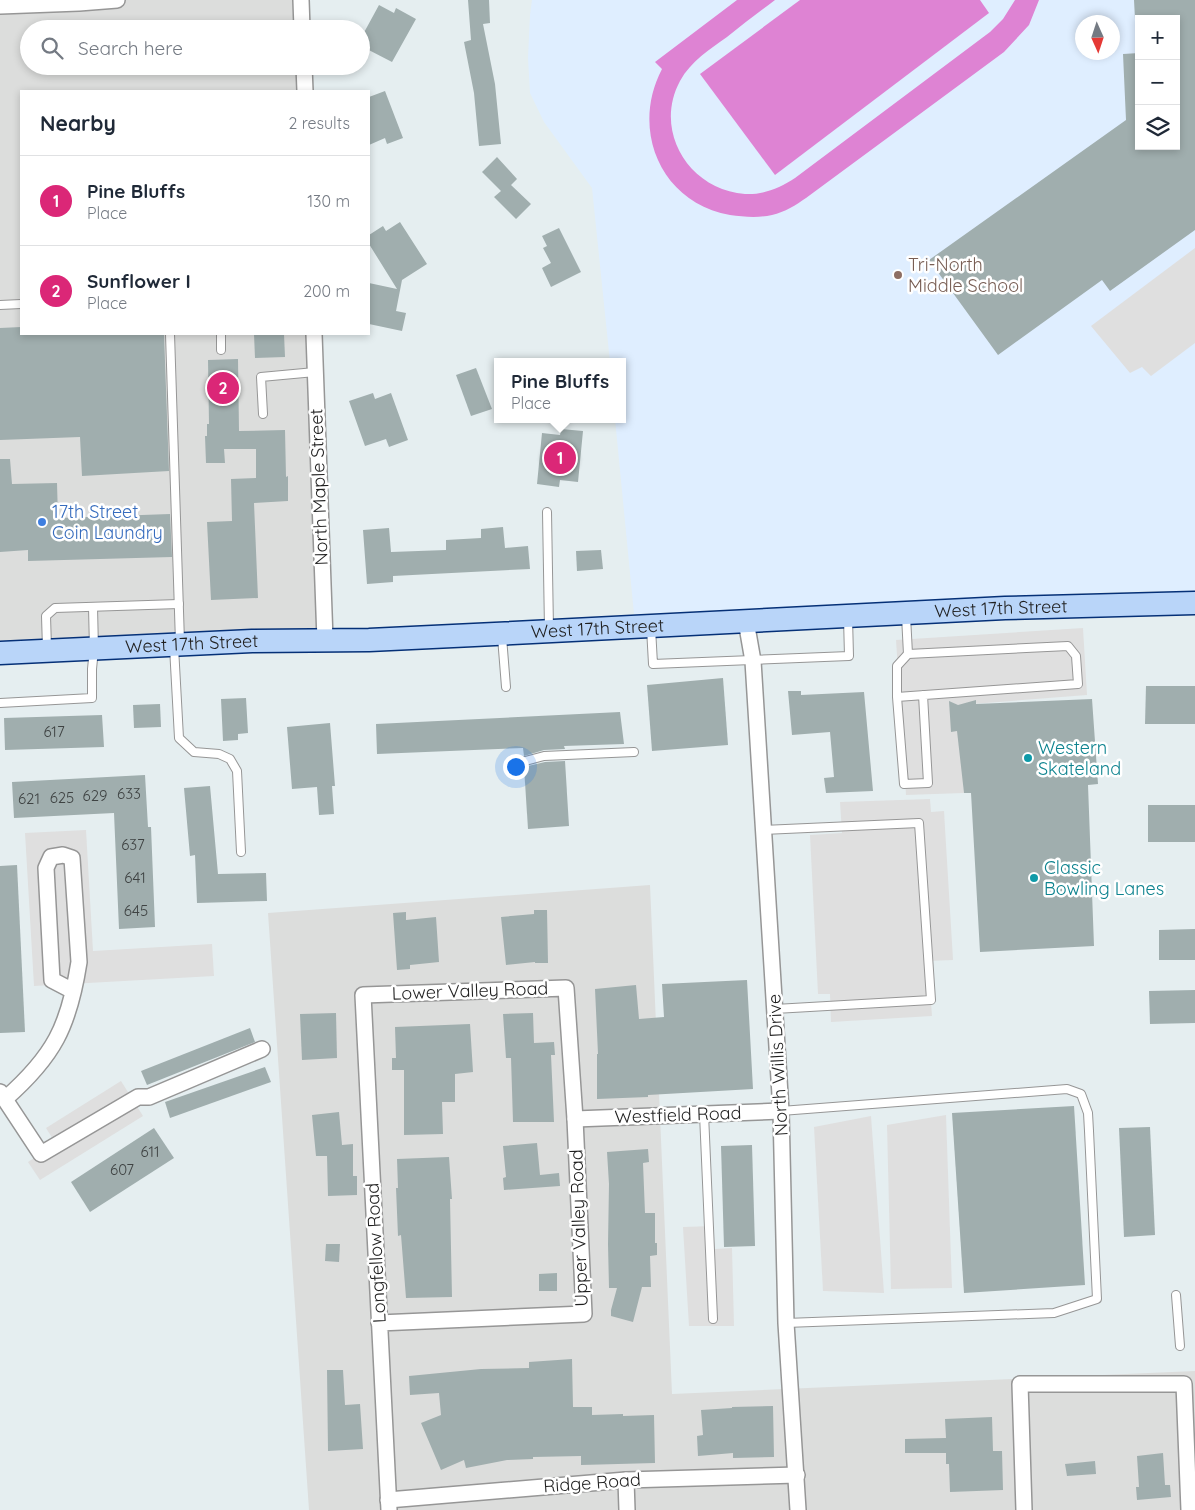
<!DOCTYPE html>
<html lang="en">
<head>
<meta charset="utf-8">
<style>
	body { margin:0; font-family:Quicksand,sans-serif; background:#f6f6f7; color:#1f2937 }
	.controls { position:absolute; right:15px; top:15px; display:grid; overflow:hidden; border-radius:0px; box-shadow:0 2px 8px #0003 }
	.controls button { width:45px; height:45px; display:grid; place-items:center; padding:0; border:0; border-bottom:1px solid #e0e1e3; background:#fff; color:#1f2937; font:25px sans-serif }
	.compass { position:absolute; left:1075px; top:15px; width:45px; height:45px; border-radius:50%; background:#fff; box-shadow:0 2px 8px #0003; rotate:177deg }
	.you { position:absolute; left:515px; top:766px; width:18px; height:18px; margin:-12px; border:4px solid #fff; border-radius:50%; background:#1a73e8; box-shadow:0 0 0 8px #1a73e833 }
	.badge { display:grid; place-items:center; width:32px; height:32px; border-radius:50%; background:#db2777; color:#fff; font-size:16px; font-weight:700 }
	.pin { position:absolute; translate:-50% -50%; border:2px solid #fff; box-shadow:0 1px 5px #0006 }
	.popup { position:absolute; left:494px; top:358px; width:132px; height:65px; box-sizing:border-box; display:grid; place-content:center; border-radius:0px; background:#fff; filter:drop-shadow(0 1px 4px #0005); font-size:16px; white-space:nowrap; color:#747a83 }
	.popup b { font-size:19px; color:#1f2937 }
	.popup::after { content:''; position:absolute; left:50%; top:100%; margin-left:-10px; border:10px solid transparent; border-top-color:#fff }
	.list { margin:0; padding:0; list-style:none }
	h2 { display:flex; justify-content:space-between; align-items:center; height:65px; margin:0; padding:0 20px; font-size:21px }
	h2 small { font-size:16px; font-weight:400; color:#747a83 }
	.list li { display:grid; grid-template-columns:32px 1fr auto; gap:15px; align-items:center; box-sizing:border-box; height:90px; padding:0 20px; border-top:1px solid #e0e1e3 }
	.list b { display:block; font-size:19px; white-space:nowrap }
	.list p { margin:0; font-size:16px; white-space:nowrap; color:#747a83 }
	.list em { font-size:16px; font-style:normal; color:#747a83 }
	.icon { flex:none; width:28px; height:28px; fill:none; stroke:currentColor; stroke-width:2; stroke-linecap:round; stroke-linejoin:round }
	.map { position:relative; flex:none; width:1195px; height:1510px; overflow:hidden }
	.search { position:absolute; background:#fff; box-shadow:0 2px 8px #0003; left:20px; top:20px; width:350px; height:55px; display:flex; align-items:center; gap:12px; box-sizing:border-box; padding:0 18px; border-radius:28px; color:#747a83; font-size:19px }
	.panel { position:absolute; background:#fff; box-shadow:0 2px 8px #0003; left:20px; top:90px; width:350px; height:245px; border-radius:0px }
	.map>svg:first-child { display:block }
	.residential { fill:#dcdddc }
	.education { fill:#dfeeff; fill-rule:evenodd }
	.pitch { fill:#de83d3 }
	.parking { fill:#dfdfdf }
	.building { fill:#a0aeae }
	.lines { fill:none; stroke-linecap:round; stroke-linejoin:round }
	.service-casing { stroke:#969696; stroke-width:10 }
	.minor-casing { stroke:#969696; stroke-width:18 }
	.secondary-casing { stroke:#053077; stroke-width:25 }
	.service { stroke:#fff; stroke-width:8 }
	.minor { stroke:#fff; stroke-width:15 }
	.secondary { stroke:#b9d5f9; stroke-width:22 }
	.education-dot { fill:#8d6e63; stroke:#fff; stroke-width:2 }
	.shop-dot { fill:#3f7fe0; stroke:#fff; stroke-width:2 }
	.culture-dot { fill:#0f9aa8; stroke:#fff; stroke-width:2 }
	.labels { text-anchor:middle; stroke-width:5; stroke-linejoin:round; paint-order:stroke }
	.number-label { font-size:15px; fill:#3f4343 }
	.education-label { font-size:18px; fill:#785e54; stroke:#fff; text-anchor:start }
	.street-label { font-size:18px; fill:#1f1f1f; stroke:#fff }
	.shop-label { font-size:18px; fill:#366cbe; stroke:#fff; text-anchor:start }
	.culture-label { font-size:18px; fill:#0d838f; stroke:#fff; text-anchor:start }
</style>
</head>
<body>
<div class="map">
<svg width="1195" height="1510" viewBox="0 0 1195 1510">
	<rect width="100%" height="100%" fill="#e5eef0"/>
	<g class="residential">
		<polygon points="0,0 302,0 303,29 29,29 29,66 304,66 305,91 21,91 21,334 315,334 327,645 0,661"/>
		<polygon points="650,885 672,1394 1195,1371 1195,1510 309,1510 268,913"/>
	</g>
	<path class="education" d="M 532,0 L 1195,0 L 1195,592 L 1151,591 L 1084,593 L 634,614 L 615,419 L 622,419 L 622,362 L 610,362 L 592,188 L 544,122 L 530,93 L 528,58 L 530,15 ZM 1139,19 L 1176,19 L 1176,146 L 1139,146 ZM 1082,22 L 1112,22 L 1112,52 L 1082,52 Z"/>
	<g class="pitch">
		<path d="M 737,0 L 775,0 C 759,12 743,24 727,37 C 710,49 691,61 680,81 C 653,131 689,190 745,194 C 763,195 780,188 795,178 L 990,32 L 1003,19 L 1015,0 L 1039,0 L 1029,25 L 1004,52 L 806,198 C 796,205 785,212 772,215 C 759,218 744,217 730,215 C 661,203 630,130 662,69 L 655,62 Z"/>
		<polygon points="800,0 980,0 989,13 775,175 700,74"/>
	</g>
	<g class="parking">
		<polygon points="1195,248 1195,343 1151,376 1142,367 1130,373 1091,326"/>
		<polygon points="1083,628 1087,695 959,705 964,793 906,795 896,640"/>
		<polygon points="930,799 931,812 944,811 953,960 928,961 932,1016 831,1022 830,994 818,994 810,835 842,833 840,802"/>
		<polygon points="86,830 93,951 212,944 214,976 34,986 25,833"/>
		<polygon points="121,1081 143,1116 40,1180 28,1162 56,1144 46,1128"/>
		<polygon points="946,1115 952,1288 891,1289 887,1125"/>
		<polygon points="871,1116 884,1293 823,1291 814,1127"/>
		<polygon points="713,1226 715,1249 732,1248 734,1326 689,1326 683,1227"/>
	</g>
	<g class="building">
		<polygon points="468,0 489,0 490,23 483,24 495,84 501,144 479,146 474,93 464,42 471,40"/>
		<polygon points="1134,0 1195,0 1195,230 1110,291 1102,280 998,355 929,260 1126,120 1123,54 1139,53 1139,146 1176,146 1176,19 1135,19"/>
		<polygon points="379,5 394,13 396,8 416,19 392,62 361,46 361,38"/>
		<polygon points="385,91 403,138 387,144 385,138 369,145 369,97"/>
		<polygon points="497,157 517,179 511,185 531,204 516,219 494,197 501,191 482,172"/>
		<polygon points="400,222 427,264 402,280 396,311 406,313 402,331 369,324 369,283 397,289 369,244 369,235 383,226 386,231"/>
		<polygon points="559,228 581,272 551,287 542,268 551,263 543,248 547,246 542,236"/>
		<polygon points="21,327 21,334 164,334 169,471 82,476 80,437 0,440 0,328"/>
		<polygon points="254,334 284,334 285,357 255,358"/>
		<polygon points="238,359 239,431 285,430 286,477 288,476 288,501 254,503 258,598 211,600 207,522 232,521 231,479 256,478 256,449 224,449 225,463 206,463 205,436 207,436 207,424 209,424 208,360"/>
		<polygon points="476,368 492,409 471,416 456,375"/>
		<polygon points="373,393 375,399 391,393 408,440 389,447 386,439 365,446 349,401"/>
		<polygon points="561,429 583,431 578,482 560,480 559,487 537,484 542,433 560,435"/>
		<polygon points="0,459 10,459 12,484 57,483 58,518 170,514 172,557 28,561 28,550 0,552"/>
		<polygon points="503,527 505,548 528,546 530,569 393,576 393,582 367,584 363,530 389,528 391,552 446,550 446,540 481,538 481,529"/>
		<polygon points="601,550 603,569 577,571 576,551"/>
		<polygon points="723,678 728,745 652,751 647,685"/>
		<polygon points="1146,686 1195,686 1195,724 1145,724"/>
		<polygon points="788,691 801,691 801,695 864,692 873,791 826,793 824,778 834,777 830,732 792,735"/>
		<polygon points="246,698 248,733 238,734 238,740 223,741 221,699"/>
		<polygon points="1092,699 1098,784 1088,785 1094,946 980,952 971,793 964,793 957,731 951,732 949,701 958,705 976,700 976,704"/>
		<polygon points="160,704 161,727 134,728 133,705"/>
		<polygon points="620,712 624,744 564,746 565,749 544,750 524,756 523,748 377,754 376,724"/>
		<polygon points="102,715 104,747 5,750 4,718"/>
		<polygon points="330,723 335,786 332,786 334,814 319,815 317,787 292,789 287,727"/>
		<polygon points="565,761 569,826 528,829 524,767 545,762"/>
		<polygon points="145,775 148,827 151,827 155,927 119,929 114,813 14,818 12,782"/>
		<polygon points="210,786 218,874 266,873 267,901 197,903 195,855 190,856 184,788"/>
		<rect x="1148" y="805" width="47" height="37"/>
		<polygon points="17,865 25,1032 0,1033 0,866"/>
		<polygon points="534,910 547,910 548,963 535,963 535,962 506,965 501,917 534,914"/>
		<polygon points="406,912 406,920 436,917 439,962 410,965 410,969 397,970 393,913"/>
		<polygon points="1195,929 1195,960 1159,960 1159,930"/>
		<polygon points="747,980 753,1089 648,1095 648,1097 597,1099 597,1054 598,1054 595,989 636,985 639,1019 664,1017 662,984"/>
		<polygon points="1195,990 1195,1023 1150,1024 1149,991"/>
		<polygon points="336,1013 337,1058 302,1060 300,1014"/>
		<polygon points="533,1013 534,1043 554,1042 555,1055 551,1055 554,1122 513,1122 511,1058 506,1058 503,1014"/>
		<polygon points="470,1024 473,1072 455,1074 455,1102 442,1102 443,1134 404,1135 404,1070 392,1070 392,1058 396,1058 395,1027"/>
		<polygon points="250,1028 255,1042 147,1085 141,1071"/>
		<polygon points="265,1067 271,1082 170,1118 165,1102"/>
		<polygon points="1074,1106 1085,1285 964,1293 952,1113"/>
		<polygon points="339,1112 342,1145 353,1144 353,1176 357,1176 357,1195 328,1196 327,1156 316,1156 312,1115"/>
		<polygon points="1150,1127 1155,1235 1124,1237 1119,1128"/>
		<polygon points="154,1128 174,1158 90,1212 71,1182"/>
		<polygon points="537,1143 540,1175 559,1173 560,1186 504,1190 503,1178 506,1177 503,1146"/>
		<polygon points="752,1145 755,1246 724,1247 721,1146"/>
		<polygon points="648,1149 649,1162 643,1163 645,1213 655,1213 655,1243 657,1243 657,1255 650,1256 651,1287 642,1287 633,1322 611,1316 611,1310 617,1288 609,1288 608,1244 609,1184 607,1152"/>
		<polygon points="449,1157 452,1199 450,1199 452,1297 406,1298 401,1235 398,1236 396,1188 398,1188 397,1159"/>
		<polygon points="326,1244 340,1244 339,1262 325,1261"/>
		<polygon points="557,1273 557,1291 539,1291 539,1274"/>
		<polygon points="572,1359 573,1407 592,1407 592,1415 623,1414 623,1416 654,1415 655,1463 581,1465 581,1456 533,1457 533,1459 507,1460 466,1468 464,1460 441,1470 421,1423 441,1415 439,1393 410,1395 409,1376 481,1369 529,1368 529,1362"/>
		<polygon points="327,1370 343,1370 345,1405 360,1404 363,1449 328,1451"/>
		<polygon points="773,1406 774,1457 733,1458 733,1453 698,1456 697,1436 703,1435 701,1410 732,1408 732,1407"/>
		<polygon points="992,1417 993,1451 1002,1451 1003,1490 950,1492 949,1464 946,1464 946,1453 905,1453 905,1439 946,1438 945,1419"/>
		<polygon points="1163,1453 1165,1485 1170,1485 1171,1497 1137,1500 1136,1487 1139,1487 1137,1456"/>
		<polygon points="1095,1461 1096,1474 1067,1476 1065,1464"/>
	</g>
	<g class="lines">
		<g class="service-casing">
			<g id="service">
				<polyline points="0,305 21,304"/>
				<polyline points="170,334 180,642"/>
				<polyline points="221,334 221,350"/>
				<polyline points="263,414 261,377 315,372"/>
				<polyline points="547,512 549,629"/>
				<polyline points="906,616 908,654"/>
				<polyline points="651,628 653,664 849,656 848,618"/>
				<polyline points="502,637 506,687"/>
				<polyline points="174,647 179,738 194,752 219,754 230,759 237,771 241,852"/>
				<polyline points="47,648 46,616 55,608 179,604"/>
				<polyline points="897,697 1078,684 1076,656 1068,646 908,654 897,666 897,697 904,784 928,783 923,695"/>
				<polyline points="0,703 92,698 92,669 94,649 93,607"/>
				<polyline points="514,764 544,756 634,752"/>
				<polyline points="763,830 919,823 931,1000 775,1009"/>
				<polyline points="781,1111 1067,1089 1081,1094 1088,1113 1089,1131 1097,1299 1054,1313 786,1323"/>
				<polyline points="704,1114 713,1319"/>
				<polyline points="1176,1295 1180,1346"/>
			</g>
		</g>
		<g class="minor-casing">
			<g id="minor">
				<polyline points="301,0 302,29"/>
				<polyline points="0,6 79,3 117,0"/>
				<polyline points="304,66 305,91"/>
				<polyline points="314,334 325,640"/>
				<polyline points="746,621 753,661 781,1111 786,1323 798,1510"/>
				<polyline points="0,1092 41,1154 138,1097 149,1097 262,1049"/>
				<path d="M 5,1099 C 54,1056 69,1026 79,962 L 72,858 L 63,855 L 51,857 L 46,868 L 52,980 L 73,991"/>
				<polyline points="575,1119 781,1111"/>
				<polyline points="379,1323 584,1314 575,1119 566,988 363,995 389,1510"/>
				<polyline points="626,1480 627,1510"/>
				<polyline points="388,1500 626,1480 797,1475"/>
				<polyline points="1024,1510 1020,1384 1184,1384 1189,1510"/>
			</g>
		</g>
		<g class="secondary-casing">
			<g id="secondary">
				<path id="s1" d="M 0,653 L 252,641 L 369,640 L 474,635 L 1005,608 L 1195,603"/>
			</g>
		</g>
		<use href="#service" class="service"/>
		<use href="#minor" class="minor"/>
		<use href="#secondary" class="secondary"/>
	</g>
	<circle class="education-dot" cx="898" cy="275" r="5"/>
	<circle class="shop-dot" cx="42" cy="522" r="5"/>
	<g class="culture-dot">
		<circle cx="1028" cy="758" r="5"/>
		<circle cx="1034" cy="878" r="5"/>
	</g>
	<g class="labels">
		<g class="number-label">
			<text x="54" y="737">617</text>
			<text x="129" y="799">633</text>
			<text x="95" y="801">629</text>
			<text x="62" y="803">625</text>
			<text x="29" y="804">621</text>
			<text x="133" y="850">637</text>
			<text x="135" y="883">641</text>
			<text x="136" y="916">645</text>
			<text x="150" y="1157">611</text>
			<text x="122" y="1175">607</text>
		</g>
		<g class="education-label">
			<text x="908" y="271">Tri-North<tspan x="908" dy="21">Middle School</tspan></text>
		</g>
		<g class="street-label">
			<text transform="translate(319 487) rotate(-92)" y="6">North Maple Street</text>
			<text dy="6" stroke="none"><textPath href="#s1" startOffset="1002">West 17th Street</textPath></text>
			<text dy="6" stroke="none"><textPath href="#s1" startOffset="598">West 17th Street</textPath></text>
			<text dy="6" stroke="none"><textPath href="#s1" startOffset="192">West 17th Street</textPath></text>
			<text transform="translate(470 991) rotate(-2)" y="6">Lower Valley Road</text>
			<text transform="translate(778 1065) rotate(-93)" y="6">North Willis Drive</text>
			<text transform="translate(678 1115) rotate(-2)" y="6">Westfield Road</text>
			<text transform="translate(579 1228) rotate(-92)" y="6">Upper Valley Road</text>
			<text transform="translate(376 1253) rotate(-93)" y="6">Longfellow Road</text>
			<text transform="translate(592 1483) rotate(-4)" y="6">Ridge Road</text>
		</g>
		<g class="shop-label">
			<text x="52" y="518">17th Street<tspan x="52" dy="21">Coin Laundry</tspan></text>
		</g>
		<g class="culture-label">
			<text x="1038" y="754">Western<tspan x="1038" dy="21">Skateland</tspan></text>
			<text x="1044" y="874">Classic<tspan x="1044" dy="21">Bowling Lanes</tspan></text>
		</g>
	</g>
</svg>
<div class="controls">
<button>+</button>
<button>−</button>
<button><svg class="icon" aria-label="layers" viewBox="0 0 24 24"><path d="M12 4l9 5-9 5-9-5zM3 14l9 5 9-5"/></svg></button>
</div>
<svg class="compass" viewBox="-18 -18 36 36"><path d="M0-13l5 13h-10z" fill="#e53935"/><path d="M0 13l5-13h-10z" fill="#747a83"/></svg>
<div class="you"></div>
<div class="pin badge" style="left:560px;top:458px">1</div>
<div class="popup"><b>Pine Bluffs</b>Place</div>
<div class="pin badge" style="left:223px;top:388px">2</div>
<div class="search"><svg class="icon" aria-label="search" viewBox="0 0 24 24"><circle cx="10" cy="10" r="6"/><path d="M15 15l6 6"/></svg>Search here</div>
<section class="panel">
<h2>Nearby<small>2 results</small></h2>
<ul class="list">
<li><span class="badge">1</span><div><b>Pine Bluffs</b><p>Place</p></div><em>130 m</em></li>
<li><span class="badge">2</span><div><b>Sunflower I</b><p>Place</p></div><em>200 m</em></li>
</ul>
</section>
</div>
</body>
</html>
